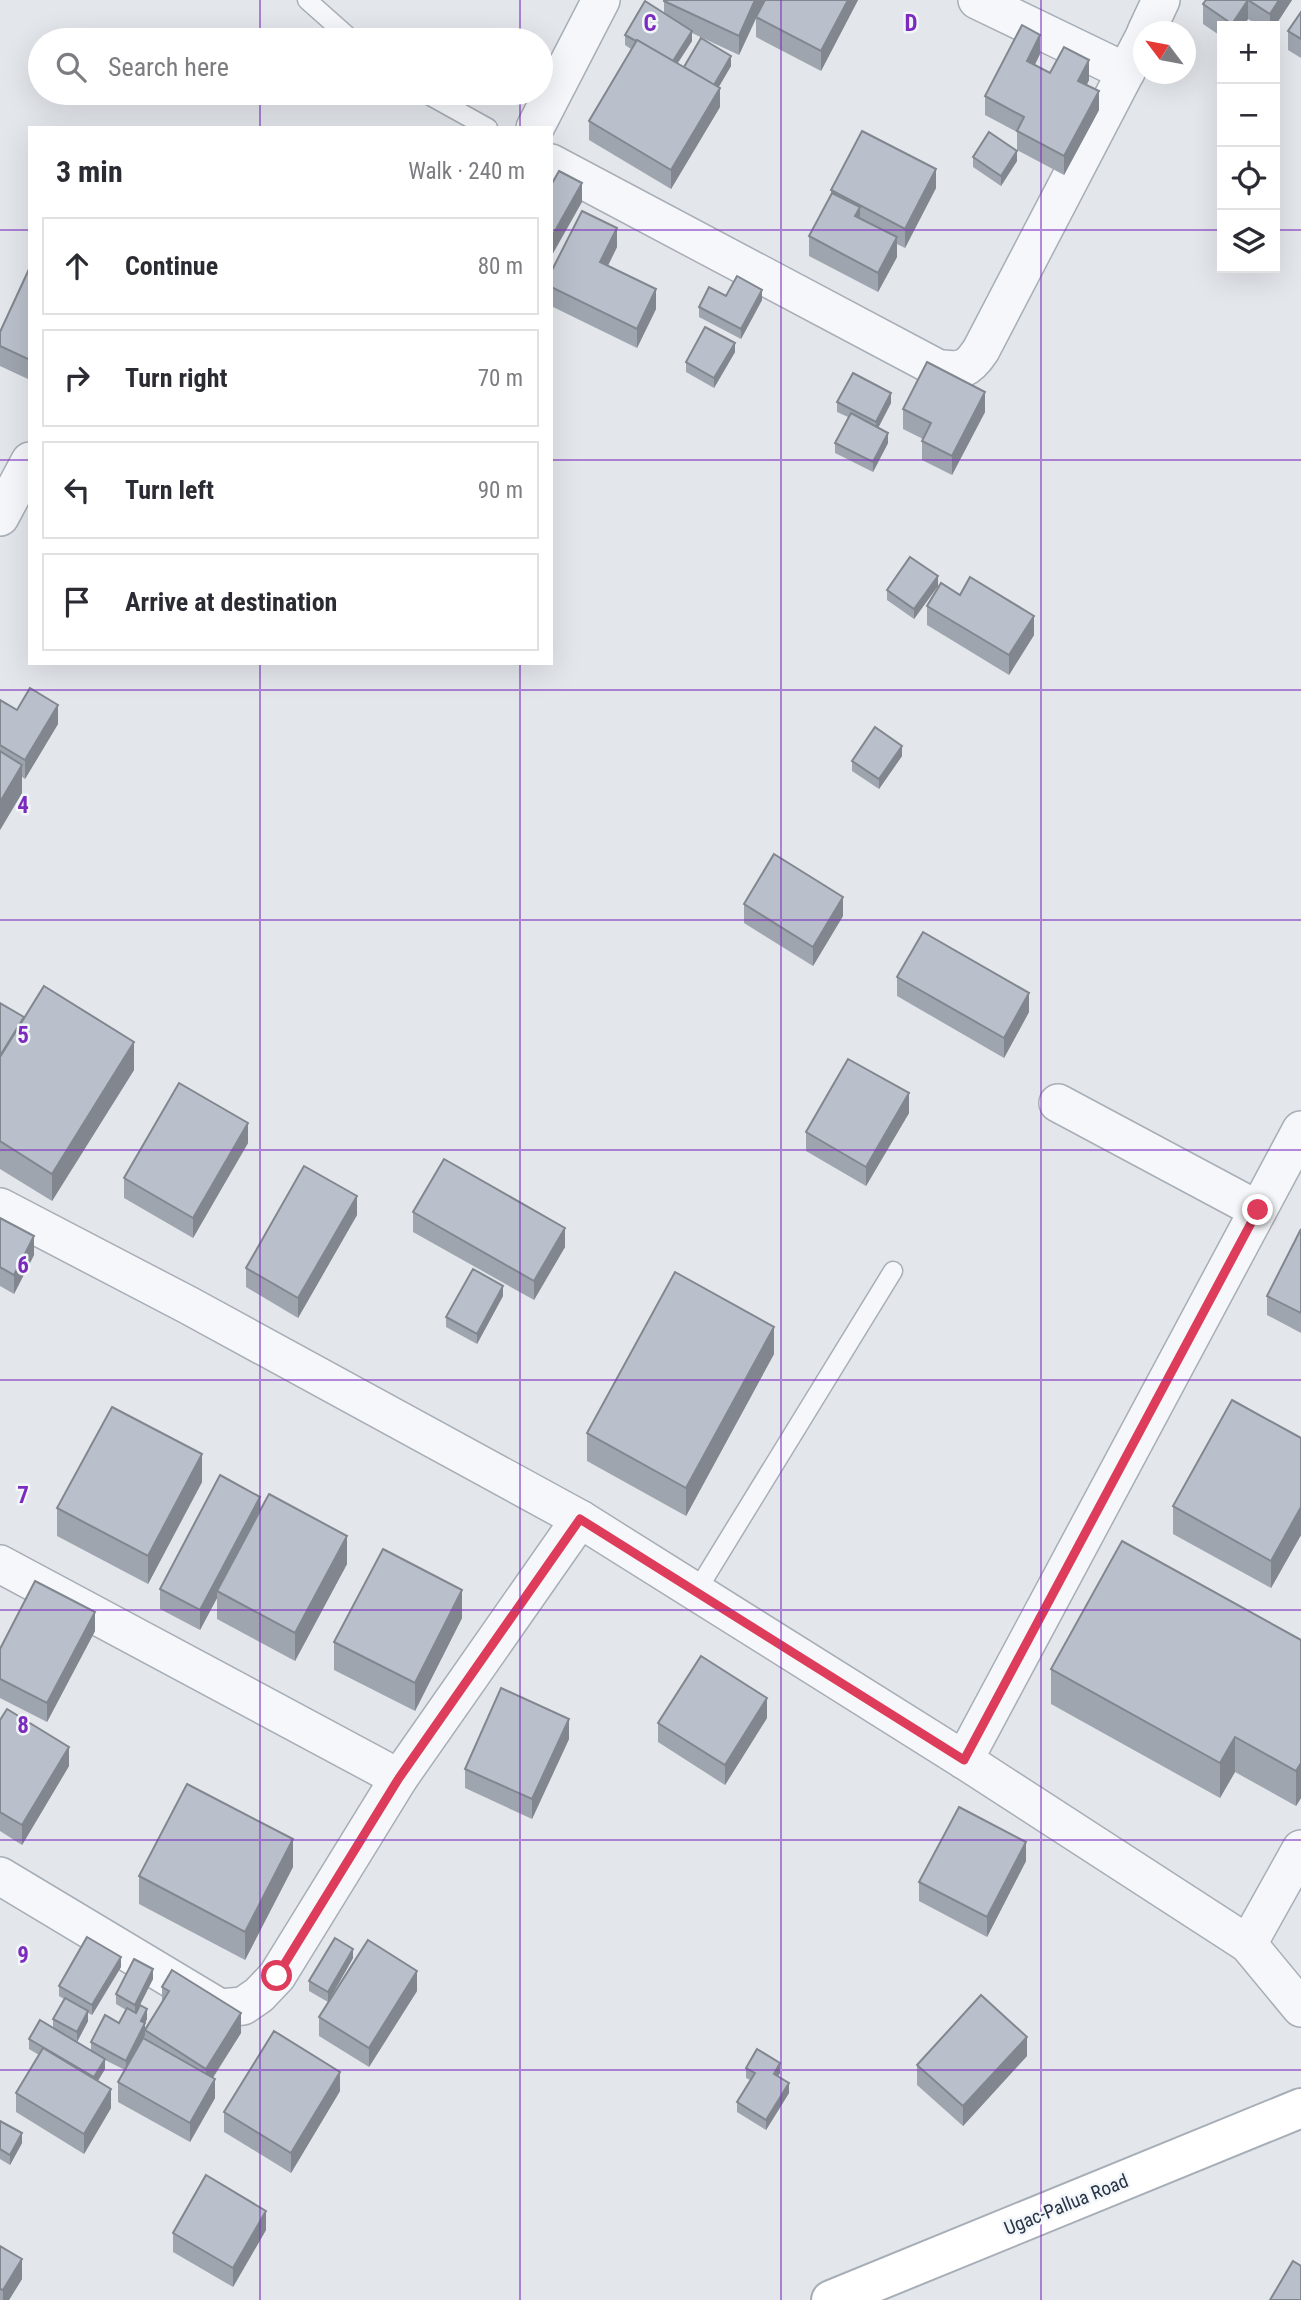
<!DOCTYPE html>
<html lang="en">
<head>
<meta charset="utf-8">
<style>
	body { margin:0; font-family:"Roboto Condensed",sans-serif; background:#f7f7f7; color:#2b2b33 }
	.controls { position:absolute; right:21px; top:21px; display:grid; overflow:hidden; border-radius:0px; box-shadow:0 7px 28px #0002 }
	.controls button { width:63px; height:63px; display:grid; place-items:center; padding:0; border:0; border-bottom:2px solid #e1e1e2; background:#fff; color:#2b2b33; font:35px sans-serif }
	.compass { position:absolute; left:1133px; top:21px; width:63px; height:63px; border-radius:50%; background:#fff; box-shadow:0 7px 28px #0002; rotate:302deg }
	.stop { position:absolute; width:21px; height:21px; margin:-16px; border:5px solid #dd3c5a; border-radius:50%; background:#fff }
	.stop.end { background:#dd3c5a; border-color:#fff; box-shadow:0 2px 7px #0008 }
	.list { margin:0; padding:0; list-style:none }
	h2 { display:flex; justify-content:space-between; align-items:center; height:91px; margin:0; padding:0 28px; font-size:30px }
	h2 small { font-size:23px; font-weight:400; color:#7c7c81 }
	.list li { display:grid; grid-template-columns:46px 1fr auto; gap:21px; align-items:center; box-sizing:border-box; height:98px; margin:0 14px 14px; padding:0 14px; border:2px solid #e1e1e2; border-radius:0px }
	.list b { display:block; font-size:26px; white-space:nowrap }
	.list em { font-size:23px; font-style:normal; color:#7c7c81 }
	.icon { flex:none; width:38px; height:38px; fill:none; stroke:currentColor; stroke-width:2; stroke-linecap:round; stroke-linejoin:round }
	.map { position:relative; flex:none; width:1301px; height:2300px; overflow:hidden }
	.search { position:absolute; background:#fff; box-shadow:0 7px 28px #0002; left:28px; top:28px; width:525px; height:77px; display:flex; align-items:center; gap:18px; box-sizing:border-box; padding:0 24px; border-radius:38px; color:#7c7c81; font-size:26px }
	.panel { position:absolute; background:#fff; box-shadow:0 7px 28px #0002; left:28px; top:126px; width:525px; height:539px; border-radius:0px }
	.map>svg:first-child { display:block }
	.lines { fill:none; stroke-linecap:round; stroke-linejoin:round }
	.lane-casing { stroke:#a7aeb7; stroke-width:21 }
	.street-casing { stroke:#a7aeb7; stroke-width:40 }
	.secondary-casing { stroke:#a7aeb7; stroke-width:42 }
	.lane { stroke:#f6f7fa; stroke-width:18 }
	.street { stroke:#f6f7fa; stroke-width:37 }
	.secondary { stroke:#fff; stroke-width:38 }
	.wall { fill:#9fa5af }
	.shaded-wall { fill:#82868e }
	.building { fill:#b9c0cb; stroke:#82868e; stroke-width:2 }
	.route { stroke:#dd3c5a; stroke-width:9 }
	.grid { fill:none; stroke:#7b2cbf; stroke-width:2; stroke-opacity:0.55 }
	.labels { text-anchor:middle; stroke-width:5; stroke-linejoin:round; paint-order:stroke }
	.street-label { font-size:19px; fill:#283447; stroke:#f3f6f9 }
	.grid-label { font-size:23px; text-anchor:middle; font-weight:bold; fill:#7b2cbf; stroke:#f3f6f9; stroke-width:5; stroke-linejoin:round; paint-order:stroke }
</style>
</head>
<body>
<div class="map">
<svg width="1301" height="2300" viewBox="0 0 1301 2300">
	<rect width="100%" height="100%" fill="#e3e7ec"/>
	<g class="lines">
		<g class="lane-casing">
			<g id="lane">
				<polyline points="307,0 352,40"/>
				<polyline points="425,93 488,128"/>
				<polyline points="696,1592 893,1271"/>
			</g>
		</g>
		<g class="street-casing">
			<g id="street">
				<polyline points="977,0 1126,72"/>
				<polyline points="1146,32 1161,0"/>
				<polyline points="535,128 601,0"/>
				<path d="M 551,163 L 937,368 C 961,372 968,370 981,350 L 1144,37"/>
				<polyline points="0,517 30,461"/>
				<polyline points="1058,1103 1258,1210"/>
				<polyline points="0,1207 188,1305 580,1519 964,1760 1248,1944 1301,2008"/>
				<polyline points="0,1564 399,1778"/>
				<polyline points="964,1760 1301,1130"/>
				<polyline points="0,1876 220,2008 243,2006 259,1995 277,1976 399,1778 580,1519"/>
				<polyline points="1248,1944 1301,1849"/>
			</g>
		</g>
		<g class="secondary-casing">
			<polyline id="secondary" points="831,2300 1301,2108"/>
		</g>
		<use href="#lane" class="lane"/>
		<use href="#street" class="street"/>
		<use href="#secondary" class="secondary"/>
	</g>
	<g class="wall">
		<polygon points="858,0 821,71 756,37 756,19 739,55 692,33 692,41 678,63 684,67 731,66 718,87 720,107 671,189 589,140 589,121 631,49 625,45 625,35 664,13 664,1"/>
		<polygon points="1206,0 1292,0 1275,26 1259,26 1248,19 1243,26 1222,26 1222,37 1203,24 1203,4"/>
		<polygon points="1301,12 1301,58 1288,50 1288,31"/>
		<polygon points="1040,54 1035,65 1050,73 1089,80 1087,85 1099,110 1064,175 1017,150 1017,132 985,115 985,96"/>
		<polygon points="973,157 1017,161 1001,186 973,167"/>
		<polygon points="936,188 905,248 897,244 897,257 878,292 809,256 809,236 831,195 831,190"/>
		<polygon points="617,247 608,266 656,309 637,348 551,306 551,272"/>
		<polygon points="30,267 30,380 0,366 0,332"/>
		<polygon points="726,296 762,300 741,339 699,317 699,307"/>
		<polygon points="735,352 714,388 686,372 686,362"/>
		<polygon points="837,402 891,403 878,428 888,443 873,472 835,453 835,443 848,417 837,412"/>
		<polygon points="903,409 985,412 952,475 922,460 922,441 923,439 903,429"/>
		<polygon points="938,586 914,619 887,600 887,590"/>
		<polygon points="927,606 1034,635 1009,675 927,625"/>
		<polygon points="0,700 17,710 58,724 25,779 22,777 22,793 0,830"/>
		<polygon points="902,756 879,789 852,771 852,761"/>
		<polygon points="744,904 843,916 813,966 744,923"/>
		<polygon points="897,977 1029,1012 1004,1058 897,996"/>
		<polygon points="0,1003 24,1019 134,1070 52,1201 0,1169"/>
		<polygon points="909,1113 866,1186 806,1151 806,1132"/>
		<polygon points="248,1143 193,1238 124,1198 124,1178"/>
		<polygon points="413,1212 565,1247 534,1300 413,1232"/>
		<polygon points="357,1215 298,1318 246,1287 246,1268"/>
		<polygon points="0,1218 34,1255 14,1294 0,1286"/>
		<polygon points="1301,1229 1301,1333 1267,1315 1267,1296"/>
		<polygon points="503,1296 477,1344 446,1327 446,1317"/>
		<polygon points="774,1354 686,1516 587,1461 587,1433"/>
		<polygon points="1301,1438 1301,1535 1271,1588 1173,1534 1173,1506"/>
		<polygon points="202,1482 148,1584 57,1536 57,1508"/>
		<polygon points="260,1510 347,1564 295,1661 217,1619 217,1598 200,1630 160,1609 160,1589"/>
		<polygon points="462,1618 415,1711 334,1670 334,1642"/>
		<polygon points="95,1631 47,1722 0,1698 0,1649"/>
		<polygon points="1301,1640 1301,1798 1296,1806 1235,1772 1220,1798 1051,1704 1051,1669"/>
		<polygon points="767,1718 725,1785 658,1742 658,1723"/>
		<polygon points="0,1720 69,1766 22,1845 0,1831"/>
		<polygon points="569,1739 532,1819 465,1788 465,1769"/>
		<polygon points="1026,1861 987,1937 919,1901 919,1882"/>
		<polygon points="293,1867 245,1960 139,1904 139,1876"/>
		<polygon points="353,1958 328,2002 309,1991 309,1981"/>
		<polygon points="121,1967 92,2015 88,2013 88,2021 77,2042 91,2051 91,2042 119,2023 126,2010 116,2004 116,1994 153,1979 136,2012 147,2019 145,2023 145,2028 162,2002 162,1987 241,2033 213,2078 215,2098 190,2142 118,2102 118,2082 125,2070 105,2060 105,2069 98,2081 111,2108 84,2154 16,2112 16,2093 39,2055 29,2049 29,2039 53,2028 53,2019 64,1999 59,1996 59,1986"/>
		<polygon points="417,1991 369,2067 319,2036 319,2017"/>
		<polygon points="1027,2056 963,2126 917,2085 917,2065"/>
		<polygon points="746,2068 780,2073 778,2076 789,2093 766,2130 737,2112 737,2102 750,2080 746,2078"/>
		<polygon points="340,2091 291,2173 224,2132 224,2112"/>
		<polygon points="0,2121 22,2143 10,2165 0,2159"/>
		<polygon points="266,2230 233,2287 173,2252 173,2233"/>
		<polygon points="0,2246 22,2279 9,2300 0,2300"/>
	</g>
	<g class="shaded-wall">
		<polygon points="755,0 764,0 739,55 739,36"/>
		<polygon points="848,0 858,0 821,71 821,51"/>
		<polygon points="1248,0 1248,19 1243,26 1232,26 1232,24"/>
		<polygon points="1279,0 1292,0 1275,26 1270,26 1270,14"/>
		<polygon points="692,31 692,41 671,73 671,63"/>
		<polygon points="1040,35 1040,54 1027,80 1027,61"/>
		<polygon points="731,56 731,66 713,97 713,87"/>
		<polygon points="1089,60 1089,80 1078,100 1078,81"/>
		<polygon points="720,88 720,107 671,189 671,170"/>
		<polygon points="1099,91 1099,110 1064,175 1064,156"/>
		<polygon points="1017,151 1017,161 1001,186 1001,176"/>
		<polygon points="936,169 936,188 905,248 905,229"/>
		<polygon points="582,183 582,202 551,257 551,238"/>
		<polygon points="860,207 860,227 855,216"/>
		<polygon points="617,228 617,247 600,281 600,262"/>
		<polygon points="897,237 897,257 878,292 878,273"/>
		<polygon points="656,289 656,309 637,348 637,329"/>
		<polygon points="762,290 762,300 741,339 741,329"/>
		<polygon points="735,343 735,352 714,388 714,378"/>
		<polygon points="985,392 985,412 952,475 952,456"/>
		<polygon points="891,393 891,403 876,432 876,422"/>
		<polygon points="888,433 888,443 873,472 873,462"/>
		<polygon points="938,576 938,586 914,619 914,609"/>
		<polygon points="1034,616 1034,635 1009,675 1009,655"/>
		<polygon points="58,705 58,724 25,779 25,760"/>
		<polygon points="902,746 902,756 879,789 879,779"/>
		<polygon points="22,765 22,793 0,830 0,802"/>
		<polygon points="843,897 843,916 813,966 813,947"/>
		<polygon points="1029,993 1029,1012 1004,1058 1004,1038"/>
		<polygon points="134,1042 134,1070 52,1201 52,1174"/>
		<polygon points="909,1093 909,1113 866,1186 866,1167"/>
		<polygon points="248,1123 248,1143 193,1238 193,1218"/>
		<polygon points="357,1196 357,1215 298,1318 298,1298"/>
		<polygon points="565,1228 565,1247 534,1300 534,1281"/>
		<polygon points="34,1236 34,1255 14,1294 14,1275"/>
		<polygon points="503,1286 503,1296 477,1344 477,1334"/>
		<polygon points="774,1327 774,1354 686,1516 686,1488"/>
		<polygon points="202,1454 202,1482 148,1584 148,1556"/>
		<polygon points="260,1497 260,1516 217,1591 217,1598 200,1630 200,1610"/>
		<polygon points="1301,1507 1301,1535 1271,1588 1271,1561"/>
		<polygon points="347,1536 347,1564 295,1661 295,1633"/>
		<polygon points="462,1590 462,1618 415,1711 415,1683"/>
		<polygon points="95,1612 95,1631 47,1722 47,1703"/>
		<polygon points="767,1698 767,1718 725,1785 725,1765"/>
		<polygon points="569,1719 569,1739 532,1819 532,1799"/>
		<polygon points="1235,1737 1235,1772 1220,1798 1220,1763"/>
		<polygon points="69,1747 69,1766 22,1845 22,1825"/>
		<polygon points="1301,1763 1301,1798 1296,1806 1296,1771"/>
		<polygon points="293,1839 293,1867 245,1960 245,1932"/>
		<polygon points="1026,1842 1026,1861 987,1937 987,1917"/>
		<polygon points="353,1949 353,1958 328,2002 328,1992"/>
		<polygon points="121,1957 121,1967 92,2015 92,2005"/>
		<polygon points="153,1969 153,1979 135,2015 135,2005"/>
		<polygon points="417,1971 417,1991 369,2067 369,2048"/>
		<polygon points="147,2009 147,2019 141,2031 141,2021"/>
		<polygon points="88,2011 88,2021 77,2042 77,2032"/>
		<polygon points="241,2013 241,2033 206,2088 206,2069"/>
		<polygon points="145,2023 145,2035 126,2071 126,2061"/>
		<polygon points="1027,2037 1027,2056 963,2126 963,2106"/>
		<polygon points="105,2059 105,2069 94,2087 94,2077"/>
		<polygon points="780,2063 780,2073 774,2084 774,2074"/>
		<polygon points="340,2072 340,2091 291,2173 291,2153"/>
		<polygon points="215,2079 215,2098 190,2142 190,2123"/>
		<polygon points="789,2083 789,2093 766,2130 766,2120"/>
		<polygon points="111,2089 111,2108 84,2154 84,2134"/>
		<polygon points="22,2133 22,2143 10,2165 10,2155"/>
		<polygon points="266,2211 266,2230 233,2287 233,2268"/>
		<polygon points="22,2259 22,2279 9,2300 3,2300 3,2290"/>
	</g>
	<g class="building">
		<polygon points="664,0 755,0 739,36 664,1"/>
		<polygon points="765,0 848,0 821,51 756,17"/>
		<polygon points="1206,0 1248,0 1232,24 1203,4"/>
		<polygon points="1248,0 1279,0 1270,14"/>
		<polygon points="645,1 692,31 673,61 637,40 636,41 625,35"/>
		<polygon points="1301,12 1301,39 1288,31"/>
		<polygon points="1022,25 1040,35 1027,61 1050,73 1064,47 1089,60 1078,81 1099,91 1064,156 1017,131 1024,117 985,96"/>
		<polygon points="701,38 731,56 714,85 684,67"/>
		<polygon points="637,40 720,88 671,170 589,121"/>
		<polygon points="862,131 936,169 905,229 831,190"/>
		<polygon points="989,132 1017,151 1001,176 973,157"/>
		<polygon points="559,171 582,183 551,238 551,185"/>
		<polygon points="832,193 860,207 855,216 897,237 878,273 809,236"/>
		<polygon points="582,211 617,228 600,262 656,289 637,329 551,287 551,272"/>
		<polygon points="30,267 30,360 0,346 0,332"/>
		<polygon points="737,276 762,290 741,329 699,307 709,287 726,296"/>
		<polygon points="705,327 735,343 714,378 686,362"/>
		<polygon points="927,362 985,392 952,456 922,441 931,423 903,409"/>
		<polygon points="853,373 891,393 876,422 837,402"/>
		<polygon points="851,413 888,433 873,462 835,443"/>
		<polygon points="910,557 938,576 914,609 887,590"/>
		<polygon points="970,577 1034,616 1009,655 927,606 941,583 960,595"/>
		<polygon points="30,688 58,705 25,760 0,745 0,700 17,710"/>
		<polygon points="875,727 902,746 879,779 852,761"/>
		<polygon points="0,751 22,765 0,802"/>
		<polygon points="774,854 843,897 813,947 744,904"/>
		<polygon points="923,932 1029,993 1004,1038 897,977"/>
		<polygon points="44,986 134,1042 52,1174 0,1141 0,1057"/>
		<polygon points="0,1003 24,1017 0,1056"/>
		<polygon points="848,1059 909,1093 866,1167 806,1132"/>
		<polygon points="179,1083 248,1123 193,1218 124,1178"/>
		<polygon points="444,1159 565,1228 534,1281 413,1212"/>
		<polygon points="304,1166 357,1196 298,1298 246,1268"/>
		<polygon points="0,1218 34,1236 14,1275 0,1267"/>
		<polygon points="1301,1229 1301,1313 1267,1296"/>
		<polygon points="473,1269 503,1286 477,1334 446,1317"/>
		<polygon points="675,1272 774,1327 686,1488 587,1433"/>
		<polygon points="1232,1400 1301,1438 1301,1507 1271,1561 1173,1506"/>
		<polygon points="112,1407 202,1454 148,1556 57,1508"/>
		<polygon points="220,1475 260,1497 200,1610 160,1589"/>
		<polygon points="269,1494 347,1536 295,1633 217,1591"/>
		<polygon points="1122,1541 1301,1640 1301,1763 1296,1771 1235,1737 1220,1763 1051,1669"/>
		<polygon points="383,1549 462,1590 415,1683 334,1642"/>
		<polygon points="35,1581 95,1612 47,1703 0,1679 0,1649"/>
		<polygon points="701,1656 767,1698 725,1765 658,1723"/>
		<polygon points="501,1688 569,1719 532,1799 465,1769"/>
		<polygon points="7,1709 69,1747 22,1825 0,1812 0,1720"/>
		<polygon points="187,1784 293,1839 245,1932 139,1876"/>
		<polygon points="959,1807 1026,1842 987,1917 919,1882"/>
		<polygon points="87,1937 121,1957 92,2005 59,1986"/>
		<polygon points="335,1938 353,1949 328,1992 309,1981"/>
		<polygon points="368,1940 417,1971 369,2048 319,2017"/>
		<polygon points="134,1959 153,1969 135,2005 116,1994"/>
		<polygon points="172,1970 241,2013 206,2069 145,2030 169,1991 162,1987"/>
		<polygon points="981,1995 1027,2037 963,2106 917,2065"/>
		<polygon points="65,1998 88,2011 77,2032 53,2019"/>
		<polygon points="140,2005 147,2009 141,2021 145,2023 126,2061 91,2042 105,2015 119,2023 127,2008 136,2013"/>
		<polygon points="40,2020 105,2059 94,2077 29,2039"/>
		<polygon points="274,2031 340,2072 291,2153 224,2112"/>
		<polygon points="143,2038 215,2079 190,2123 118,2082"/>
		<polygon points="43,2048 111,2089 84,2134 16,2093"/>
		<polygon points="757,2049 780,2063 774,2074 789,2083 766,2120 737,2102 755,2073 746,2068"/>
		<polygon points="0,2121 22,2133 10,2155 0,2149"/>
		<polygon points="206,2175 266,2211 233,2268 173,2233"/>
		<polygon points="0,2246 22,2259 3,2290 0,2289"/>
		<polygon points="1293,2261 1301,2266 1301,2300 1270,2300"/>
	</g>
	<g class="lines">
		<polyline class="route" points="277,1976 399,1778 580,1519 964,1760 1258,1210"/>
	</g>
	<path class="grid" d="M 260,0 L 260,40M 520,0 L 520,40M 781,0 L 781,2300M 1041,0 L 1041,2300M 260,93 L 260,128M 520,93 L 520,128M 0,230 L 30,230M 551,230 L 1222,230M 1275,230 L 1301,230M 0,460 L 30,460M 551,460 L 1301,460M 260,663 L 260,2300M 520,663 L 520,2300M 0,690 L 1301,690M 0,920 L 1301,920M 0,1150 L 1301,1150M 0,1380 L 1301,1380M 0,1610 L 1301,1610M 0,1840 L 1301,1840M 0,2070 L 1301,2070"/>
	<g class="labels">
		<g class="street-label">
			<text transform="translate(1066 2204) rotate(-22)" y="7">Ugac-Pallua Road</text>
		</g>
	</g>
	<g class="grid-label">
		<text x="650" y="31">C</text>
		<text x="911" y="31">D</text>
		<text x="23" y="813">4</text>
		<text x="23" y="1043">5</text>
		<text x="23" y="1273">6</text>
		<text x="23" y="1503">7</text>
		<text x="23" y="1733">8</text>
		<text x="23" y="1963">9</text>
	</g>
</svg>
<div class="controls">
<button>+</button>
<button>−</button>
<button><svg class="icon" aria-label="locate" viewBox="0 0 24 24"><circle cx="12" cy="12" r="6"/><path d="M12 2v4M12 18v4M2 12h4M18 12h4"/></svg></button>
<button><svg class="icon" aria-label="layers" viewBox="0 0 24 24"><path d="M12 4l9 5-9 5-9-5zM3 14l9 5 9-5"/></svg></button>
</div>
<svg class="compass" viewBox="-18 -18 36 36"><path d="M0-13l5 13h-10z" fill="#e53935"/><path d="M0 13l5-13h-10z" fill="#7c7c81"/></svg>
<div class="stop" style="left:277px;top:1976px"></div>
<div class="stop end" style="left:1258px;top:1210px"></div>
<div class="search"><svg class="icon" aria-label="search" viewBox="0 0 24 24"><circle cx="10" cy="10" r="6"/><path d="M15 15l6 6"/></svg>Search here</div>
<section class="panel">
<h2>3 min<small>Walk · 240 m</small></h2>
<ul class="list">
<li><svg class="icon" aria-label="ahead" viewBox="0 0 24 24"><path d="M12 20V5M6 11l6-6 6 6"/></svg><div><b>Continue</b></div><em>80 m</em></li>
<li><svg class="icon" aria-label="right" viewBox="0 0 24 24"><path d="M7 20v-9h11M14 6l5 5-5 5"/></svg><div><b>Turn right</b></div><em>70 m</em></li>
<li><svg class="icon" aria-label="left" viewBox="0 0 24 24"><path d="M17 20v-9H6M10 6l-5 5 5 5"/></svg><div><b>Turn left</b></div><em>90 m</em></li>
<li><svg class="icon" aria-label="arrive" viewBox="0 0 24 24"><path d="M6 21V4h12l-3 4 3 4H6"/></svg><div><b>Arrive at destination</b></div></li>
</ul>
</section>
</div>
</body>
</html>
